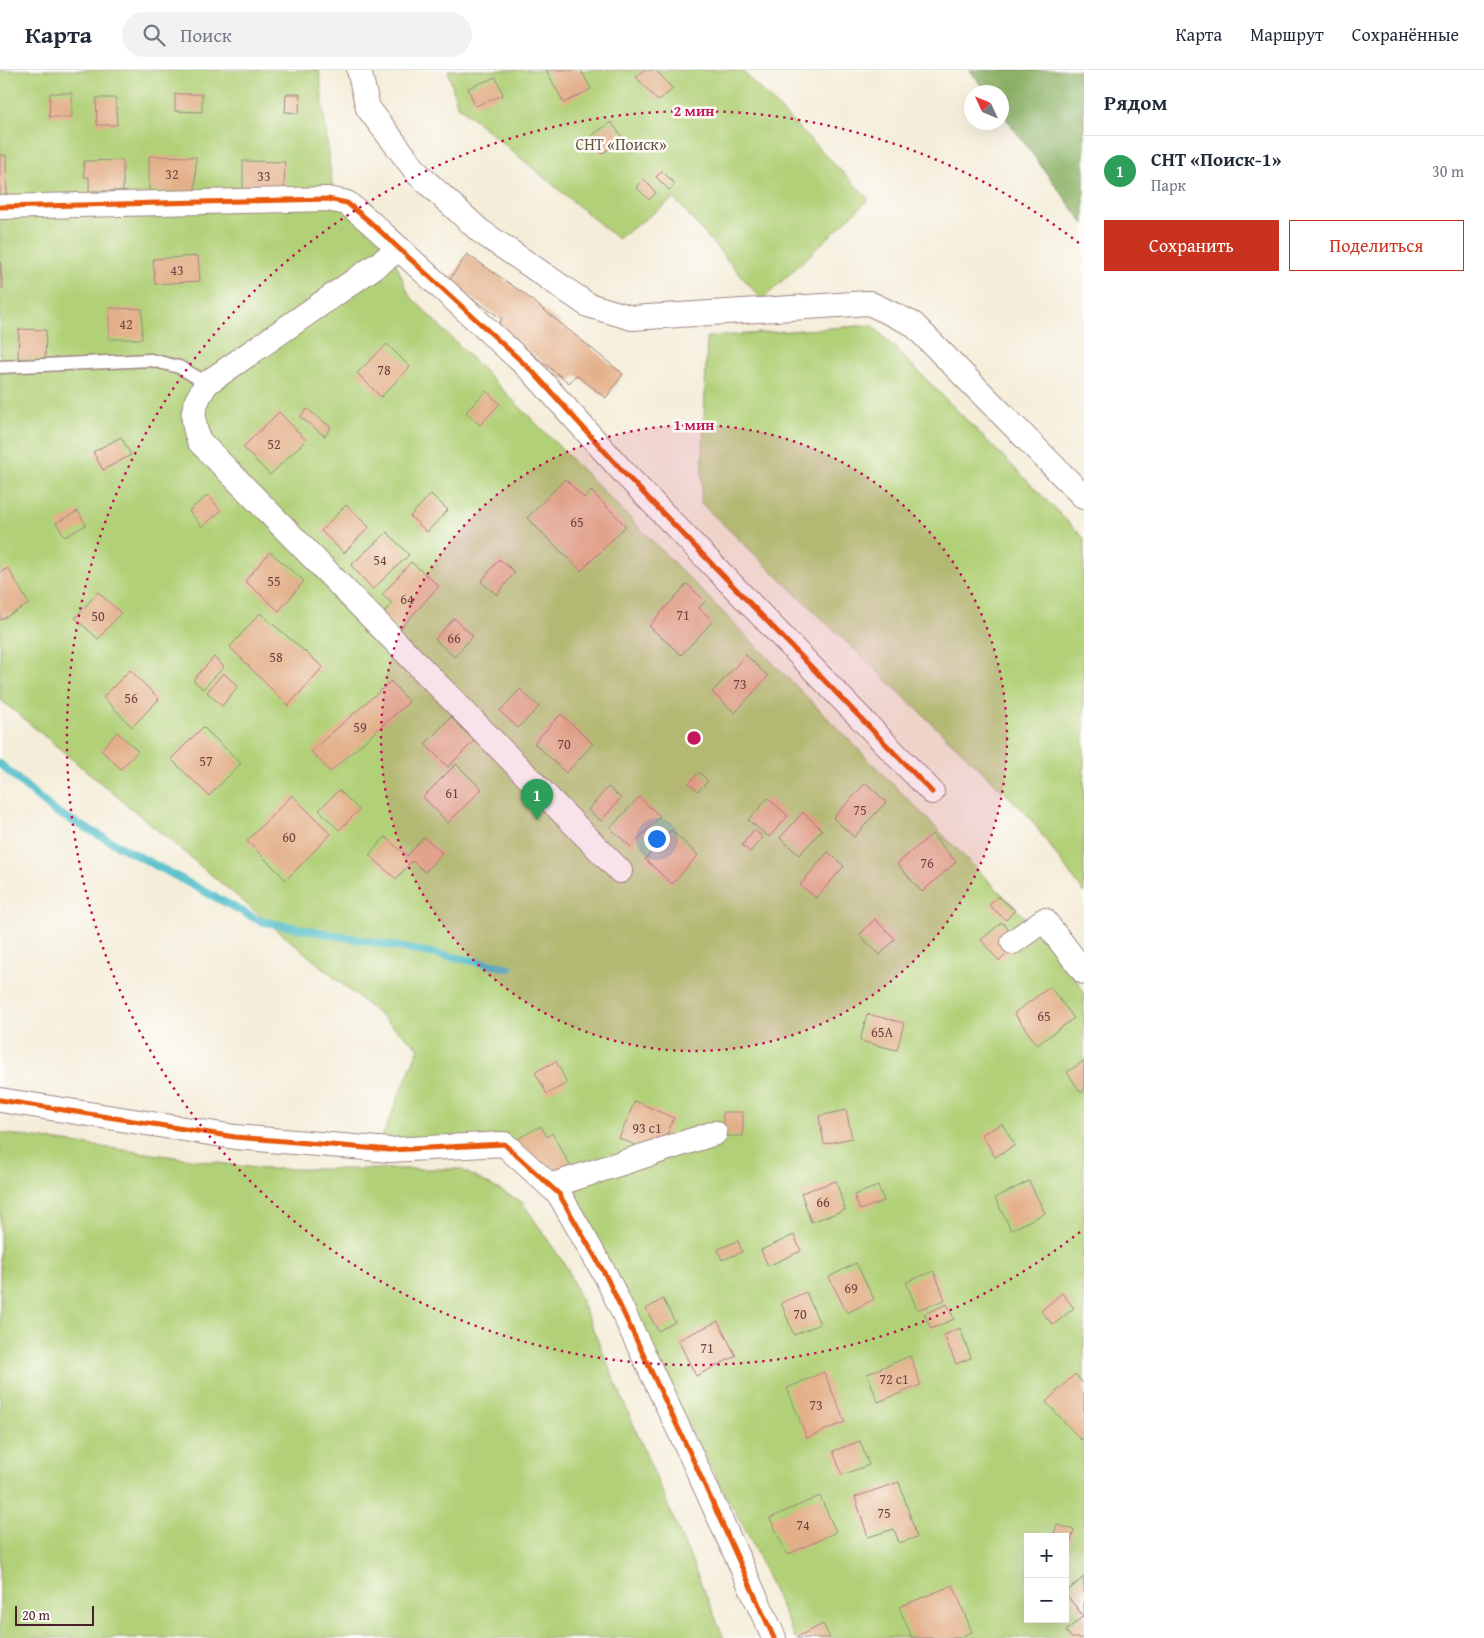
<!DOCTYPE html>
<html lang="ru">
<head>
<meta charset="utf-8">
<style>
	body { margin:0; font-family:"Gentium Book Plus",serif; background:#f2f2f3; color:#1f2937 }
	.controls { position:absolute; right:15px; bottom:15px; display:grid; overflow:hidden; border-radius:0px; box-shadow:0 5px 20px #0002 }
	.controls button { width:45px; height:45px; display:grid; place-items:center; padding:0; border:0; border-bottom:1px solid #e0e1e3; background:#fff; color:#1f2937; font:25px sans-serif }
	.compass { position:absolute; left:964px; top:15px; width:45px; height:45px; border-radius:50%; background:#fff; box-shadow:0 5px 20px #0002; rotate:314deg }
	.scale { position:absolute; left:15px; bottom:12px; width:79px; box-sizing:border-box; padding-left:5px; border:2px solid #4a1f2b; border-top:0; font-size:14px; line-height:18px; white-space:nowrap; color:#4a1f2b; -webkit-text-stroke:4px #fdfcf7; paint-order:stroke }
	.you { position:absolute; left:656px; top:768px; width:18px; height:18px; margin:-12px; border:4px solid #fff; border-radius:50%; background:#1a73e8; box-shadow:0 0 0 8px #1a73e833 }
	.badge { display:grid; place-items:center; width:32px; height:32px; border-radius:50%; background:#c8321e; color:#fff; font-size:16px; font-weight:700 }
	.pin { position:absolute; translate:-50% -41px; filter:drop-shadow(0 1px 2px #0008) }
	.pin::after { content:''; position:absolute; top:26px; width:18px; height:15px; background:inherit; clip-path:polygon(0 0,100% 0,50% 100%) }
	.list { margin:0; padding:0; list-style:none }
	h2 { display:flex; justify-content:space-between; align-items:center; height:65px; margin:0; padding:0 20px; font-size:21px }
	h2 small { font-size:16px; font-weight:400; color:#747a83 }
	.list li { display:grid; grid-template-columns:32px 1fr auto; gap:15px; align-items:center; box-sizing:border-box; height:70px; padding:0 20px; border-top:1px solid #e0e1e3 }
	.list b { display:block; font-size:19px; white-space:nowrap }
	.list p { margin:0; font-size:16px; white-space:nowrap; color:#747a83 }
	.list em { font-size:16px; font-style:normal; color:#747a83 }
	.actions { display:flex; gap:10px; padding:15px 20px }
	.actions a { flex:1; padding:11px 0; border:1px solid #c8321e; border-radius:0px; text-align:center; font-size:18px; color:#c8321e }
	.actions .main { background:#c8321e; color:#fff }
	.icon { flex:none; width:28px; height:28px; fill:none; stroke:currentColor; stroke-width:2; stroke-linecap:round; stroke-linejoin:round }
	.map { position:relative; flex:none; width:1084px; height:1568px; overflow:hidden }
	header { display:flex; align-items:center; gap:30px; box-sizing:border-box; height:70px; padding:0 25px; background:#fff; border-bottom:1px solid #e0e1e3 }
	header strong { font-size:24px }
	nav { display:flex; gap:28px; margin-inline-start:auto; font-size:18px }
	.search { width:350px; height:45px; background:#f2f2f3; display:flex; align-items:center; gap:12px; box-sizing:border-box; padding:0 18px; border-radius:28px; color:#747a83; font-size:19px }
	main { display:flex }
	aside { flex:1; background:#fff }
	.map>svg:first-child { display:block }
	.green { fill:#b1d077; stroke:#7e7851; fill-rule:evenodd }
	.forest { fill:#8cb268; stroke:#6b684a }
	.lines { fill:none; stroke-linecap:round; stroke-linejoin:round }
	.stream { stroke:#51bec9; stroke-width:8 }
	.building { fill:#e3af88 }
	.service-casing { stroke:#9f8682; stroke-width:15 }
	.minor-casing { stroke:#9f8682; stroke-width:26 }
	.service { stroke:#fff; stroke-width:12 }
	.minor { stroke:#fff; stroke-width:24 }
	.cycleway-casing { stroke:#fdfcf7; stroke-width:8 }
	.cycleway { stroke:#e8590c; stroke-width:5 }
	.ring { fill:none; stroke:#c2185b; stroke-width:2.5; stroke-dasharray:2.5 5 }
	.labels { text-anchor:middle; stroke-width:5; stroke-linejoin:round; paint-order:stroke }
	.number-label { font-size:14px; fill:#704342 }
	.park-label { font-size:16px; fill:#695442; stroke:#fdfcf7 }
	.centre { fill:#c2185b; stroke:#fdfcf7; stroke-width:2.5 }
	.ring-label { font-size:15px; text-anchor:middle; font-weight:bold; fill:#c2185b; stroke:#fdfcf7; stroke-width:5; stroke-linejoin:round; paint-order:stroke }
</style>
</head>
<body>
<header>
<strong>Карта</strong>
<div class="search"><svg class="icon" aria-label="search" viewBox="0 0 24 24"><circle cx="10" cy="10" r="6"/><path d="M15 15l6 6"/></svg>Поиск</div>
<nav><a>Карта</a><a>Маршрут</a><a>Сохранённые</a></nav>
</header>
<main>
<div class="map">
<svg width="1084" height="1568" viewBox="0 0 1084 1568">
	<rect width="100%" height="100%" fill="#fdfcf7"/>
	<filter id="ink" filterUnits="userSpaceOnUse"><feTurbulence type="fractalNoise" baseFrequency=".02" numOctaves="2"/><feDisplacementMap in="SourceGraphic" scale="10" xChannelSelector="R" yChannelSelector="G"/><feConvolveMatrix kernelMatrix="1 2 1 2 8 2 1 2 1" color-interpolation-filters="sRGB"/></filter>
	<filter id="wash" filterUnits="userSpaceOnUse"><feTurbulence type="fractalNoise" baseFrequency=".0096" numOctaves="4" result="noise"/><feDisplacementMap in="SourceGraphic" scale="20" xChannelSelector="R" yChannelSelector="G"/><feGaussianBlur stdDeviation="1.12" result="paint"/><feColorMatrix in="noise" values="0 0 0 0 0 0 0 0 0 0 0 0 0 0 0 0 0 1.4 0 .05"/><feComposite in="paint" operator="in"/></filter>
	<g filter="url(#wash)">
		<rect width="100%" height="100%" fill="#f4edd9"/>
		<g class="green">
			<path d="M 0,0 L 319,0 L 334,133 L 371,132 L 409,225 L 1048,871 L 1084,921 L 1084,1568 L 795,1568 L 750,1469 L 606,1206 L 557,1131 L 503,1086 L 377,1079 L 419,978 L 0,629 ZM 1028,1467 L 1065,1467 L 1065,1549 L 1028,1549 Z"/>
			<polygon points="448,0 741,0 869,129 762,230 674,128 618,169 457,35"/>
			<polygon points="872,255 1084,468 1084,823 1026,743 701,433 707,267"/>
			<polygon points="0,1063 262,1099 460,1099 522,1132 567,1198 724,1568 0,1568"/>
		</g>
		<polygon class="forest" points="970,0 1084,0 1084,154 1002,43 1002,22 986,22"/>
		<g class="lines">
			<polyline class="stream" points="0,694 54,741 260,851 510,898"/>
		</g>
		<g id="blocks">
			<g class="building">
				<polygon points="546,0 581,0 591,19 564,33"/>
				<polygon points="644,0 656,0 673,19 658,31 636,7"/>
				<polygon points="496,7 503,25 475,36 468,18"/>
				<polygon points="50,23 72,23 72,47 49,47"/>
				<polygon points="175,24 202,24 202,42 175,41"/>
				<polygon points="286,24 300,24 299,43 285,42"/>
				<polygon points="96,28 116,28 117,55 97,55"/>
				<polygon points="611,52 623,68 602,84 590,67"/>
				<polygon points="0,85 6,85 7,124 0,125"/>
				<polygon points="149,86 196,87 195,122 149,121"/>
				<polygon points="123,90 123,121 89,121 89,107 84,107 84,91"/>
				<polygon points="243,91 285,92 284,122 243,121"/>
				<polygon points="662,101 675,114 669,120 656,107"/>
				<polygon points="644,109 656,123 649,130 636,117"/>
				<polygon points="467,184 523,223 623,304 606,328 576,305 569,313 497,256 502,249 448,212"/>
				<polygon points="198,186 200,211 155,214 153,189"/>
				<polygon points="0,190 3,218 0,218"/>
				<polygon points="109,238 142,239 142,269 109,269"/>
				<polygon points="19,259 46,260 45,290 18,289"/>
				<polygon points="387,274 410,297 381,327 357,303"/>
				<polygon points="486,321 500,334 480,355 466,342"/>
				<polygon points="307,339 331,357 325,366 300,347"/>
				<polygon points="279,342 306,370 270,405 243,377"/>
				<polygon points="121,367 131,385 103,400 93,382"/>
				<polygon points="565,409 584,428 591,421 626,456 581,501 527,448"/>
				<polygon points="431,424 448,440 427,462 410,446"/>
				<polygon points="208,425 221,441 202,457 189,441"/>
				<polygon points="346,435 369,457 344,483 321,461"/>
				<polygon points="78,441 86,455 65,467 56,453"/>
				<polygon points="387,462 409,485 373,519 351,495"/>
				<polygon points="270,482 304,511 279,541 245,511"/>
				<polygon points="499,489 515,502 497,525 481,512"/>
				<polygon points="411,492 439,516 399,560 382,545 392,533 382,525"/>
				<polygon points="8,498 29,534 0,550 0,503"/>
				<polygon points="687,514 705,531 699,538 713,551 681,585 649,556"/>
				<polygon points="98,522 121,543 98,569 75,548"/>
				<polygon points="260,543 323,597 288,636 230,577"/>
				<polygon points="454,548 473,566 454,587 435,569"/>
				<polygon points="746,585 768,606 735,643 712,622"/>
				<polygon points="214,587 224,597 203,619 193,610"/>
				<polygon points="130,600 159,629 132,657 103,627"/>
				<polygon points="223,603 238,616 222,636 207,622"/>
				<polygon points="391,611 409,632 330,702 311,681"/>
				<polygon points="520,619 539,637 518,658 500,641"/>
				<polygon points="561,644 593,674 566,703 534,673"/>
				<polygon points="451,647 474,671 448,697 425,674"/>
				<polygon points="203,657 241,693 209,726 171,689"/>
				<polygon points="117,662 138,681 121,699 101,680"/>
				<polygon points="456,694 482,719 448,753 423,727"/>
				<polygon points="699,702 708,711 698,721 689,713"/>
				<polygon points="866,713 886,732 854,767 833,748"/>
				<polygon points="608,717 621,728 601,751 588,740"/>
				<polygon points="339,720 359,740 339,760 319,740"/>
				<polygon points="292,725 331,764 286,810 247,771"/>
				<polygon points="639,727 660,746 631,777 610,758"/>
				<polygon points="768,728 788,746 769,767 748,750"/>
				<polygon points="803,742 822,760 799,785 780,768"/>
				<polygon points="671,760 698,785 672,814 645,789"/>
				<polygon points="754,760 763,767 750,782 742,775"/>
				<polygon points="932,764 956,792 922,822 897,794"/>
				<polygon points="385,767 407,786 424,767 442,783 425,802 412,791 396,809 369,785"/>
				<polygon points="828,782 844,796 816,828 800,815"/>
				<polygon points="998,826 1015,840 1006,850 989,835"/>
				<polygon points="875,849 895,869 880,885 859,865"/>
				<polygon points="1002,852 1020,873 999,891 981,870"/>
				<polygon points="1050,917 1074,948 1037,975 1014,943"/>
				<polygon points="867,944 904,953 897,980 860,971"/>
				<polygon points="556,991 567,1013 547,1024 535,1002"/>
				<polygon points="1084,991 1084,1021 1081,1023 1067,1002"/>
				<polygon points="635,1031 674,1048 658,1085 619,1068"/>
				<polygon points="846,1040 852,1068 824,1074 819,1046"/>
				<rect x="723" y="1042" width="20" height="24"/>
				<polygon points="1002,1054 1015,1075 995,1087 982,1064"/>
				<polygon points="541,1056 547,1067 552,1063 571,1097 538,1115 514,1071"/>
				<polygon points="836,1111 845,1140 811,1152 801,1123"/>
				<polygon points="1029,1111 1045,1143 1011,1160 995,1128"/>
				<polygon points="878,1116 884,1131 860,1140 854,1125"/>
				<polygon points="794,1165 801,1181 768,1196 761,1180"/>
				<polygon points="738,1171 742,1182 722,1190 718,1179"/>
				<polygon points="856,1193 874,1229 847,1243 829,1207"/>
				<polygon points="934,1201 945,1230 917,1240 906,1212"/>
				<polygon points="806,1222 820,1254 794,1265 781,1233"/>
				<polygon points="1062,1223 1074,1238 1053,1255 1041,1241"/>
				<polygon points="663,1229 675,1252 658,1261 646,1239"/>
				<polygon points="947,1234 954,1249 931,1259 924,1244"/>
				<polygon points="718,1251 736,1286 696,1306 678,1270"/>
				<polygon points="960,1258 971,1288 956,1294 944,1265"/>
				<polygon points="910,1286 921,1315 878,1332 867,1304"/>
				<polygon points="824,1302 845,1352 807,1368 787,1318"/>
				<polygon points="1075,1304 1084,1314 1084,1367 1081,1370 1046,1332"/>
				<polygon points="860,1371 869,1395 842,1405 833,1381"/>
				<polygon points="899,1412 917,1467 899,1473 894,1459 868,1467 855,1427"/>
				<polygon points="820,1426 836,1462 787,1485 770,1448"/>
				<polygon points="1057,1455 1074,1460 1066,1489 1065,1467 1053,1467"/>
				<polygon points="1084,1507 1084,1568 1071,1568 1066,1561 1083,1546 1065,1523"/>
				<polygon points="953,1515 972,1562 958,1568 912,1568 899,1537"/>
				<polygon points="823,1554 830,1568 797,1568 797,1567"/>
			</g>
		</g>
	</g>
	<g filter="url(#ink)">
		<use href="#blocks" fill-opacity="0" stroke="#9f8682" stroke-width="1"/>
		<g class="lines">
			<g class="service-casing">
				<polyline id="service" points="0,297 151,290 179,297 207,313"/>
			</g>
			<g class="minor-casing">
				<g id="minor">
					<polyline points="359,0 368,38 419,105 480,161 588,235 632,248 869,233 913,254 1084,427"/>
					<polyline points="0,137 328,129 347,133 369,151 533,302 626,405 932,722"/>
					<path d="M 400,179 L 207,313 C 192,335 190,346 199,371 L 620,801"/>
					<polyline points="1013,872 1044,850 1084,902"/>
					<polyline points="0,1030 235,1067 390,1080 504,1074 559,1124 606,1206 690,1383 774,1568"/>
					<polyline points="550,1116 715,1063"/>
				</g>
			</g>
			<use href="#service" class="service"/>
			<use href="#minor" class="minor"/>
			<g class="cycleway-casing">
				<g id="cycleway">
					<polyline points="0,137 328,129 347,133 369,151 533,302 626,405 932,722"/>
					<polyline points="0,1030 235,1067 390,1080 504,1074 559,1124 606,1206 690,1383 774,1568"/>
				</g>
			</g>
			<use href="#cycleway" class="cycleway"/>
		</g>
	</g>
	<circle cx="694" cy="668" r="313" fill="#c2185b" fill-opacity=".12"/>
	<g class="ring">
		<circle cx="694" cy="668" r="313"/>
		<path d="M1080 1162A627 627 0 1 1 1080 174"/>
	</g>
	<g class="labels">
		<g class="number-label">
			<text x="172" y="109">32</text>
			<text x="264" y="111">33</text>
			<text x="177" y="205">43</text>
			<text x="126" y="259">42</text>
			<text x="384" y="305">78</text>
			<text x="274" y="379">52</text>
			<text x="577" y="457">65</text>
			<text x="380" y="495">54</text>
			<text x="274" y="516">55</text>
			<text x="407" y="534">64</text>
			<text x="683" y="550">71</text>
			<text x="98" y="551">50</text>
			<text x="454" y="573">66</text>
			<text x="276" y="592">58</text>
			<text x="740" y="619">73</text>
			<text x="131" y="633">56</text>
			<text x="360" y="662">59</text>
			<text x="564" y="679">70</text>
			<text x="206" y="696">57</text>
			<text x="452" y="728">61</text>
			<text x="860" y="745">75</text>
			<text x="289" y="772">60</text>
			<text x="927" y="798">76</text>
			<text x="1044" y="951">65</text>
			<text x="882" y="967">65А</text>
			<text x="647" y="1063">93 с1</text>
			<text x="823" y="1137">66</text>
			<text x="851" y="1223">69</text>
			<text x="800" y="1249">70</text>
			<text x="707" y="1283">71</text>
			<text x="894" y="1314">72 с1</text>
			<text x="816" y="1340">73</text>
			<text x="884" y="1448">75</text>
			<text x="803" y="1460">74</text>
		</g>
		<g class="park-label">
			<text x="621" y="80">СНТ «Поиск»</text>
		</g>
	</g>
	<circle cx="694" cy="668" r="8" class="centre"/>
	<g class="ring-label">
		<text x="694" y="46">2 мин</text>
		<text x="694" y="360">1 мин</text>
	</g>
</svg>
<div class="controls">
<button>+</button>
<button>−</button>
</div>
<svg class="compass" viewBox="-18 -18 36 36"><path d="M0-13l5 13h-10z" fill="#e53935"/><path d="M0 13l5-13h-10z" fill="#747a83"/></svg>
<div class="scale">20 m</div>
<div class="you"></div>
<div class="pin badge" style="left:537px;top:750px;background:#2e9e5b">1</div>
</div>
<aside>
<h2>Рядом<small></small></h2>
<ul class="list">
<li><span class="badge" style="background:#2e9e5b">1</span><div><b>СНТ «Поиск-1»</b><p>Парк</p></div><em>30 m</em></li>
</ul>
<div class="actions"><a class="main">Сохранить</a><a>Поделиться</a></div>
</aside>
</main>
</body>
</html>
